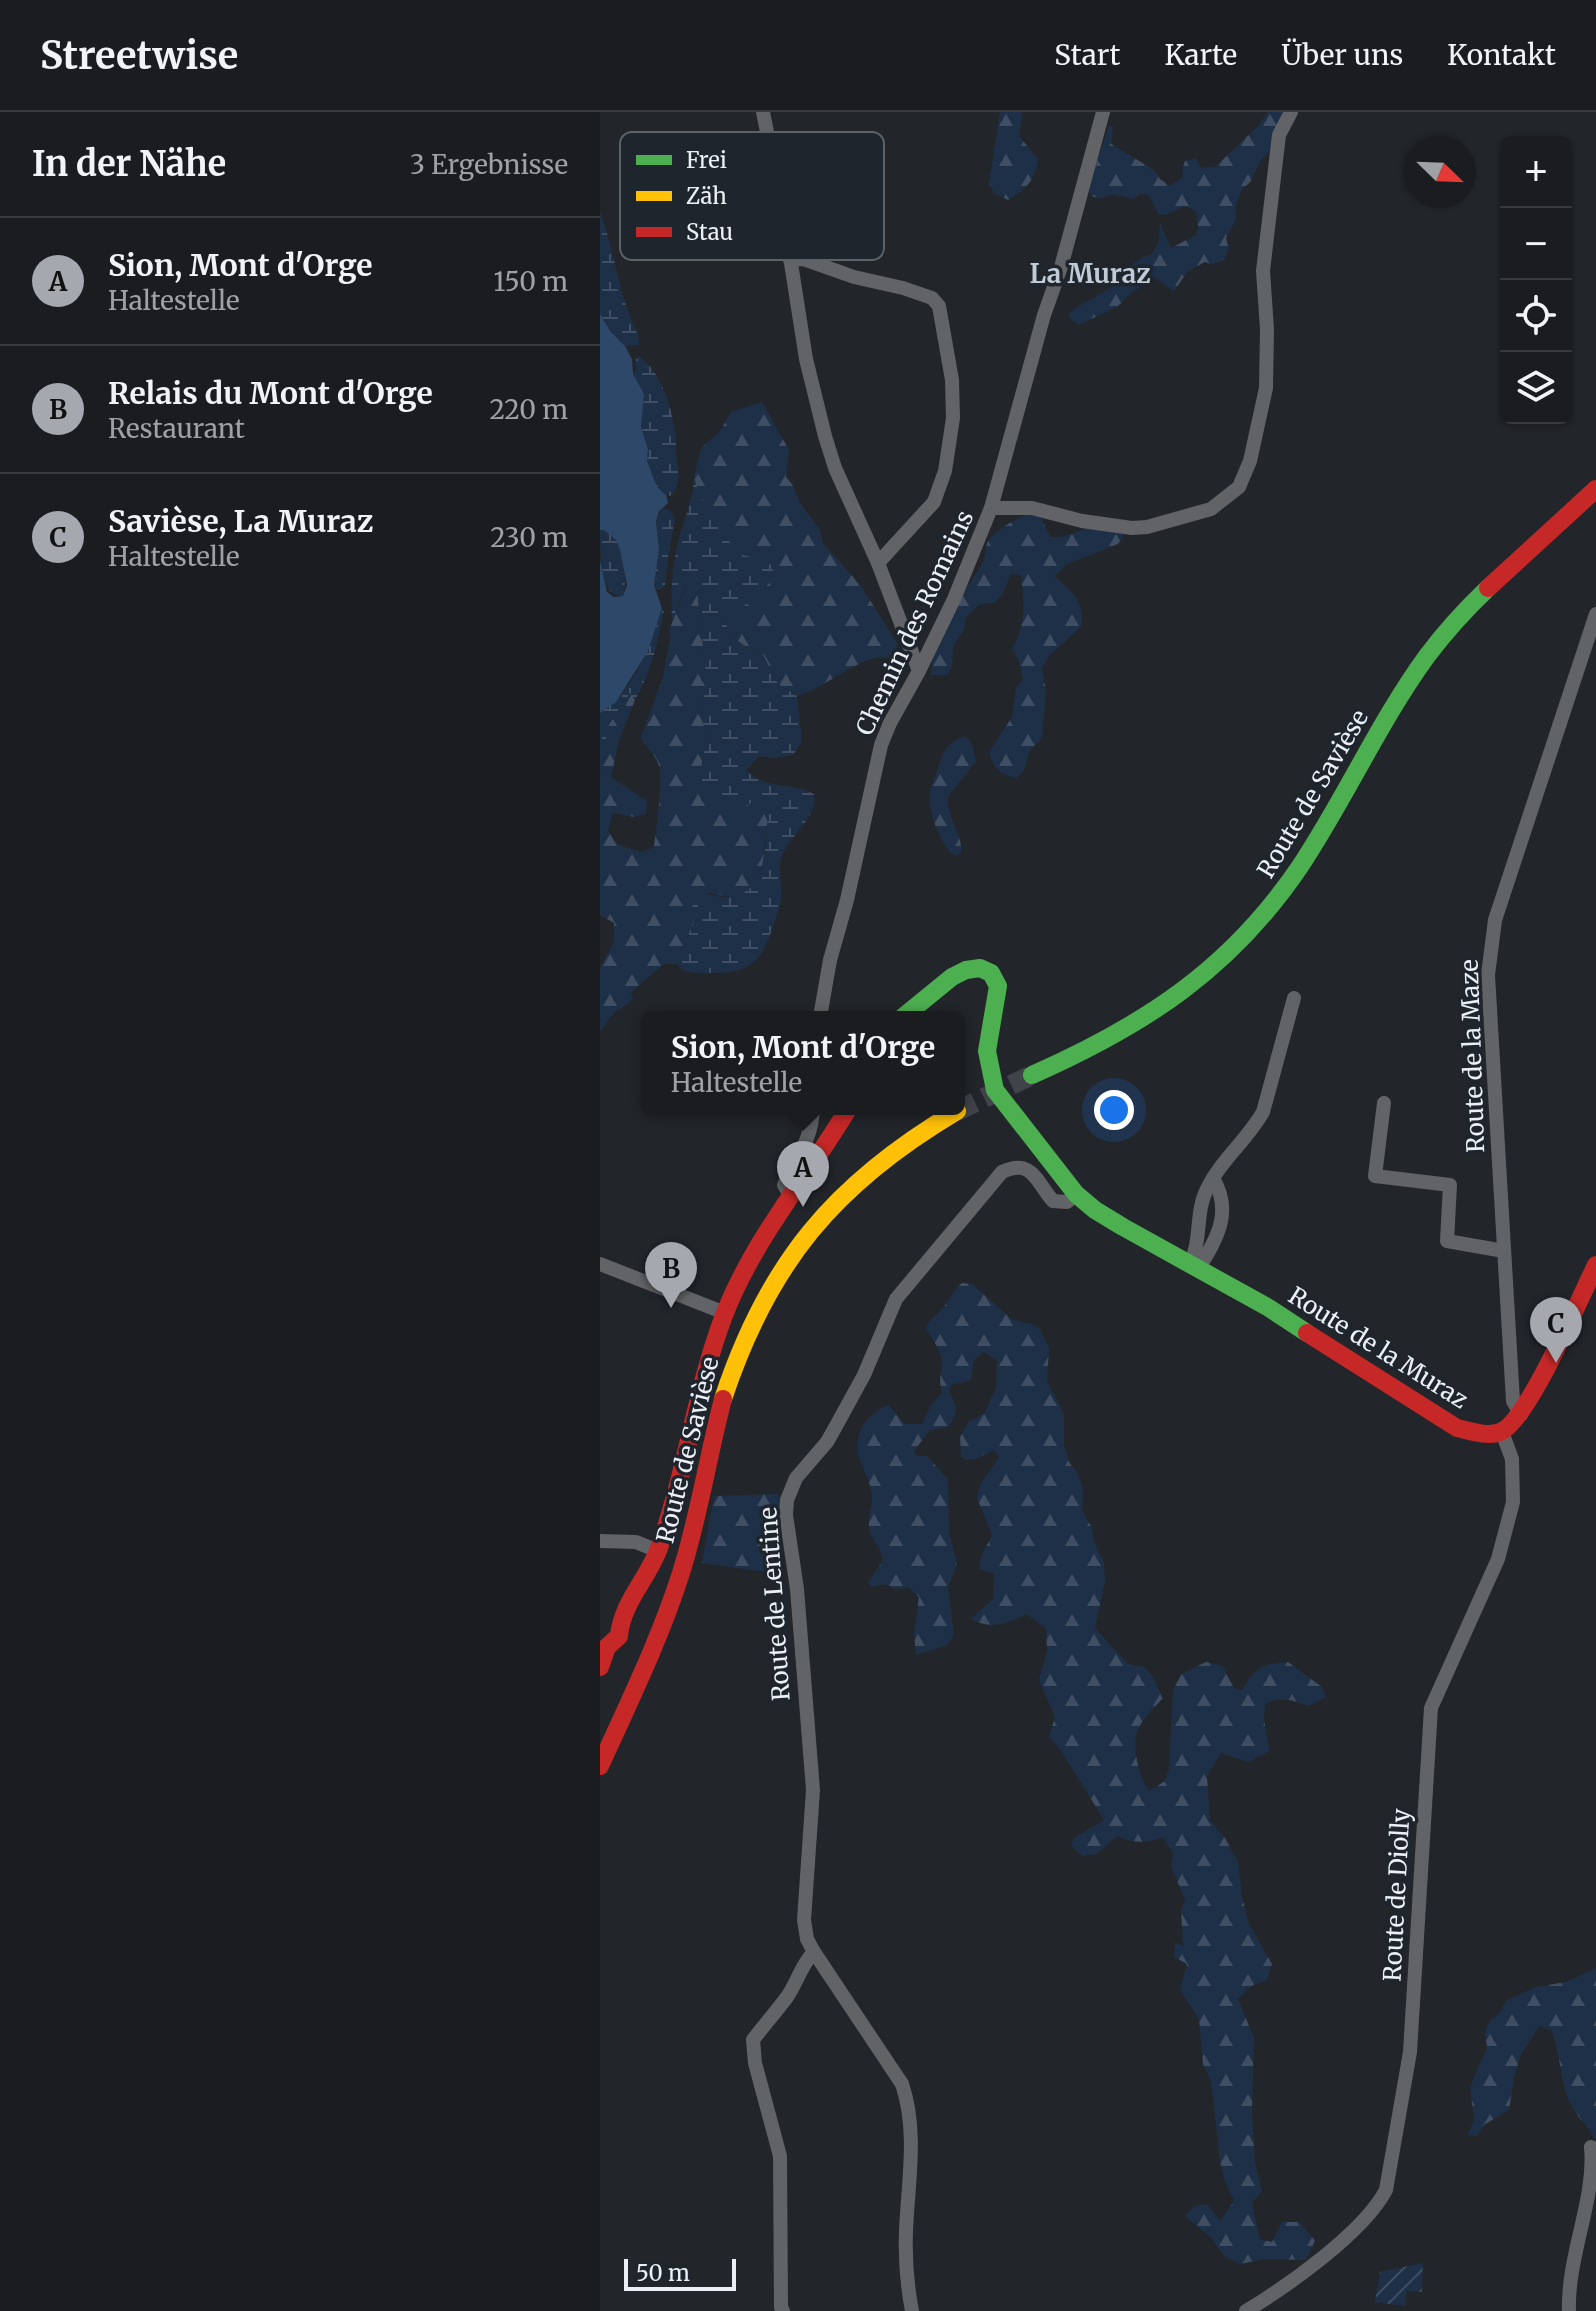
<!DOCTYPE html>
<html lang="de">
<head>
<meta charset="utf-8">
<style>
	body { margin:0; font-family:Merriweather,serif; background:#27292d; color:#f1f3f6 }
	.controls { position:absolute; right:24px; top:24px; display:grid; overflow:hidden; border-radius:12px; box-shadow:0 2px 6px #0004 }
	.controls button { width:72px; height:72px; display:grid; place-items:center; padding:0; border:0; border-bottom:2px solid #383a3e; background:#1a1c20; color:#f1f3f6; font:40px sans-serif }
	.compass { position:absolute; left:804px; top:24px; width:72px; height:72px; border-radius:50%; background:#1a1c20; box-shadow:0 2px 6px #0004; rotate:113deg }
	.scale { position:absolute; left:24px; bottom:20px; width:112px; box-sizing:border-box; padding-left:8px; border:4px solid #ecf0f6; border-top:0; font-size:22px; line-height:28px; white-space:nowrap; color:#ecf0f6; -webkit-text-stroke:6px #1e252d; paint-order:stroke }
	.you { position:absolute; left:514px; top:998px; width:28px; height:28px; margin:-20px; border:6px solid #fff; border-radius:50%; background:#1a73e8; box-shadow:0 0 0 12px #1a73e833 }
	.badge { display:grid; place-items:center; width:52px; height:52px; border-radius:50%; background:#a5a9af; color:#111; font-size:26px; font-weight:700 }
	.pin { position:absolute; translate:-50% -66px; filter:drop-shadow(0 2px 4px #0008) }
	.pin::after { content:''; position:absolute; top:42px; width:28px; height:24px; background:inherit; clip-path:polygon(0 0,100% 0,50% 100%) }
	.popup { position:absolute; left:41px; top:899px; width:324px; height:104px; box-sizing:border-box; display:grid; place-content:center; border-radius:12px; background:#1a1c20; filter:drop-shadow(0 2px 6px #0005); font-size:26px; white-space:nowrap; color:#9fa1a5 }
	.popup b { font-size:30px; color:#f1f3f6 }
	.popup::after { content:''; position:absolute; left:50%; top:100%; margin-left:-16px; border:16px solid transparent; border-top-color:#1a1c20 }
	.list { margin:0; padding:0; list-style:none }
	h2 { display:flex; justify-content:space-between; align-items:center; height:104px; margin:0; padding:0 32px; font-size:34px }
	h2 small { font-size:26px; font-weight:400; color:#9fa1a5 }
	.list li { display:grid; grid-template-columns:52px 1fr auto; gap:24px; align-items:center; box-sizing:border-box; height:128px; padding:0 32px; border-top:2px solid #383a3e }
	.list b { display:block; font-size:30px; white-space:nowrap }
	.list p { margin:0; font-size:26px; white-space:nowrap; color:#9fa1a5 }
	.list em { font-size:26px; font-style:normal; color:#9fa1a5 }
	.icon { flex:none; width:44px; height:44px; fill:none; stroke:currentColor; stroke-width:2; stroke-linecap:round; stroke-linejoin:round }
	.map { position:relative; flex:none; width:996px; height:2199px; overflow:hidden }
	header { display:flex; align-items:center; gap:48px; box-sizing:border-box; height:112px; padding:0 40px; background:#1a1c20; border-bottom:2px solid #383a3e }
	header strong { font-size:38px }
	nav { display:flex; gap:44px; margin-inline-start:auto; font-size:28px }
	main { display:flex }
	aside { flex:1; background:#1a1c20 }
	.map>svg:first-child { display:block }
	.forest { fill:url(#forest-firs) }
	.wetland { fill:url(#wetland-marsh) }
	.garden { fill:url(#garden-furrows) }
	.water { fill:#2d4869 }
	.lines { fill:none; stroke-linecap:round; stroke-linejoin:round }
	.secondary-tunnel { stroke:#404349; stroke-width:20; stroke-dasharray:20 10; stroke-linecap:butt }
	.street { stroke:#626366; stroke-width:14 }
	.fast { stroke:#4caf50; stroke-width:18 }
	.slow { stroke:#ffc107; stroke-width:18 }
	.jam { stroke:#c62828; stroke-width:18 }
	.labels { text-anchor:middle; stroke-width:7; stroke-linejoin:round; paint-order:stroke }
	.street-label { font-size:24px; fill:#ecf0f6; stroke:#1e252d }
	.neighbourhood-label { font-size:26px; font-weight:bold; fill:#c1cad6; stroke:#1e252d }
	.key { fill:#1e252d; stroke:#5c6269; stroke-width:2 }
	.key-label { font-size:22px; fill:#ecf0f6 }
</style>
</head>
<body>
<header>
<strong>Streetwise</strong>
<nav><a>Start</a><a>Karte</a><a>Über uns</a><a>Kontakt</a></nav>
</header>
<main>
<aside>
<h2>In der Nähe<small>3 Ergebnisse</small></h2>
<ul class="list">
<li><span class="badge">A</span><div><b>Sion, Mont d'Orge</b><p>Haltestelle</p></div><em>150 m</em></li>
<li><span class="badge">B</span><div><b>Relais du Mont d'Orge</b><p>Restaurant</p></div><em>220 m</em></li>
<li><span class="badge">C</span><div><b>Savièse, La Muraz</b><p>Haltestelle</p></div><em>230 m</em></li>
</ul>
</aside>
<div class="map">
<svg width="996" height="2199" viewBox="0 0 996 2199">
	<defs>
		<pattern id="forest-firs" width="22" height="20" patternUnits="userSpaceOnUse" patternTransform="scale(2)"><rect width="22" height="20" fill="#1e3047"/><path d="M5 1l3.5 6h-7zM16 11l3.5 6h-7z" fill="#3f4e62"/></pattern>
		<pattern id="wetland-marsh" width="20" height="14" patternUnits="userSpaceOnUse" patternTransform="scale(2)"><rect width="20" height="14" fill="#1e3047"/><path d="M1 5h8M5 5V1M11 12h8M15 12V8" fill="none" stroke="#3f4e62"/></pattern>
		<pattern id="garden-furrows" width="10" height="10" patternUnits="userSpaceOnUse" patternTransform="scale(2)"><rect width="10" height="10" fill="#1e3047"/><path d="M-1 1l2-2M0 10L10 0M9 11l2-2" fill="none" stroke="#3f4e62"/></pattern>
	</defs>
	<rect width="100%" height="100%" fill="#22252a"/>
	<g class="forest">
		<path d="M 400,0 L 422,0 L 419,24 L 438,47 C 436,67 425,79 408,88 L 394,81 L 389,71 Z"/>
		<path d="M 668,0 L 682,0 L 684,3 L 670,39 L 661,48 L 651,69 L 641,79 L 635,97 L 636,107 L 626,126 L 629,137 L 623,149 L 611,152 L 605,150 L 588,159 L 574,179 L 555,166 L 532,180 L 517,195 L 478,213 L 469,205 L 469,201 C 483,190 499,184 513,174 C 532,159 526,151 552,142 L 559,129 L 560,112 L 571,136 L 596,123 L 598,115 L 596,99 L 585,94 L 565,103 L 558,102 L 549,83 L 539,82 L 533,87 L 512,82 L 501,87 L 491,84 L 489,73 L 509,14 L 513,14 L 511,32 L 554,58 L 560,67 L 570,74 L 583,65 L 582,57 L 585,49 L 596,46 L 601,56 L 616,54 L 658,14 Z"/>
		<path d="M 162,290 L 189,338 L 186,365 L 193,373 L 200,391 L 220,418 L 223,431 L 261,474 L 297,531 L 295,546 C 289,546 281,545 275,546 C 248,553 224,576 197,584 L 178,572 L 162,541 L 143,533 L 126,519 L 129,501 L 156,446 L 137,443 L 99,386 L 94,365 L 101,336 L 120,319 L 131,300 Z"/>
		<path d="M 429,401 L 440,404 L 450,425 L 462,425 L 506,410 L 518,416 L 524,423 L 518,432 L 467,452 L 455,464 C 474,483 483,486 482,514 L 450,543 L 442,556 L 446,578 L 442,626 L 429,640 L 424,658 L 417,666 C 400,663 394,657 389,640 L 412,605 L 416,576 L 423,567 L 418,547 L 412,536 C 427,512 424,490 421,463 L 411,462 L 402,483 L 394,491 L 380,492 L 366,505 L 364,518 L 353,534 L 352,554 L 347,563 L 331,563 C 331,524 363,484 382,452 C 387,444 383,432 392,424 C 401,415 417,407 429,401 Z"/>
		<path d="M 87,473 L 97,477 L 106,562 L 102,607 L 107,624 L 99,668 L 132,700 L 155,689 L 168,703 C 163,743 168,802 108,780 L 77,852 L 64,852 L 31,880 L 33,888 L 14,901 L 0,919 L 0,856 L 14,830 L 14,811 L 0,803 L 0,668 L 6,624 L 8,614 L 31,580 L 35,588 L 19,629 L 11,665 L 47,689 L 46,702 L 34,705 L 13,701 L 8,719 L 17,732 L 41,740 L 54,735 C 56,716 64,667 58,651 C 55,642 45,636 41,625 L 63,565 L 70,526 L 70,516 Z"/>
		<path d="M 366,624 L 372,632 L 376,649 L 348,685 C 346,706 363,721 361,741 L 355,744 C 340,732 327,699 330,680 C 331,672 336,663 338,656 C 343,639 349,628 366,624 Z"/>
		<path d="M 362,1171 L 372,1172 L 413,1208 L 432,1212 L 440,1217 L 449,1236 L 447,1269 L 464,1302 L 464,1333 L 469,1350 L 478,1362 L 483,1376 L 482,1398 L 492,1416 L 494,1429 L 504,1451 L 505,1470 L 495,1516 L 528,1552 L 544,1555 L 552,1563 L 563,1586 C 555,1595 543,1606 538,1617 C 531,1634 539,1665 549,1679 L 565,1669 L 569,1657 L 573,1578 L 581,1562 L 606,1550 L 623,1554 L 634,1576 L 642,1578 C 657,1554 659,1553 688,1550 L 722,1575 L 726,1585 L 708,1594 C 693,1588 680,1584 665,1592 L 664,1607 L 669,1639 L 649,1650 L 621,1641 L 607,1664 L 610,1708 L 625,1726 L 638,1750 L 642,1785 L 649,1812 L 672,1852 L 667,1868 L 651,1874 L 638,1887 L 654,1926 L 652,1999 L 655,2052 L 662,2079 L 652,2091 L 660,2127 L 672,2130 L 682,2110 L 700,2110 L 715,2129 L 706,2148 L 665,2147 L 640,2152 L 624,2144 L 611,2126 L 585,2104 L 595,2094 L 607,2092 L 620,2109 L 634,2089 L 624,2067 L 620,2049 L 611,1969 L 603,1952 L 599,1907 L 580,1878 L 587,1852 L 574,1845 L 575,1830 L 583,1834 L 581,1799 L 585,1787 L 571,1755 L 573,1741 L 563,1725 C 547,1732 533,1731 517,1724 L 497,1742 L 482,1744 L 471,1733 L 474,1726 L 504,1708 L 462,1640 L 449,1625 L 455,1605 L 439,1568 L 447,1539 L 446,1517 L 427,1502 C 407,1512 391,1518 371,1507 L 393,1487 L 394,1462 L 379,1457 L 381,1445 L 392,1423 L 377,1386 L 380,1373 L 399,1345 L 394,1338 L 377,1347 L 366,1348 L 361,1344 L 360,1324 L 369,1309 L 384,1302 L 396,1276 L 397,1248 L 384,1240 L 374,1248 L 371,1268 L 351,1273 L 349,1280 C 358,1295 359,1301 348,1315 L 330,1318 L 314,1339 L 317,1344 L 327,1344 L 348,1367 L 349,1421 L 357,1451 L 348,1476 L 354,1523 L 347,1533 L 316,1543 L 314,1522 L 319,1485 L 309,1476 L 294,1477 L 286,1472 L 271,1475 L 268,1471 L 283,1448 C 280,1434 274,1431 270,1420 C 266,1408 273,1395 272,1383 C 270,1369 264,1360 260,1348 C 252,1324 266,1301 288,1293 L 305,1312 L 322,1312 L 331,1293 L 342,1281 C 339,1269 340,1265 342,1255 C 343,1241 333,1228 326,1217 C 329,1206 335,1205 342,1197 C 350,1188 353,1178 362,1171 Z"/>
		<polygon points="178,1382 181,1388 179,1445 165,1460 102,1451 114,1384"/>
		<path d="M 996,1856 L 996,2031 C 989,2012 979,2009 971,1993 C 960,1973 961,1940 951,1918 L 939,1914 L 920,1944 L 914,1966 L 909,1998 L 884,2013 L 877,2024 L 868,2023 L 874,2007 L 870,1975 L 887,1935 L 885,1921 L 890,1908 L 898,1903 L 907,1888 L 936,1875 L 966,1870 Z"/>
	</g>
	<g class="wetland">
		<path d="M 0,100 C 13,134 17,170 30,204 C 33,214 40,222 39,233 L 25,234 L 10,219 L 0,202 Z"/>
		<path d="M 40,244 C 44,249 49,253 53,258 C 67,278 76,311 76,335 C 75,354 85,363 72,383 L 69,384 L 57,376 L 47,349 L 48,337 L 41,315 L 44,282 L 33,262 L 36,258 L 36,246 Z"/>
		<path d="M 94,365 C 101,394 122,415 137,442 L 156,446 L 171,453 L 175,464 C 161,481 149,494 129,501 L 126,519 L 143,533 L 162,541 L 178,572 L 197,584 L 202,630 L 193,643 L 175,646 L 159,644 L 146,658 C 165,678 191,670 214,682 C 218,708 187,724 181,747 C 178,759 182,773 181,785 C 181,794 176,805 173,815 C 161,850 150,862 111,861 C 98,861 85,863 77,852 L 94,809 L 92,786 C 115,778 111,786 128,785 C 170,782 164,735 168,703 L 155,689 L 132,700 L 123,701 L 99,668 L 107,624 L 102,607 L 106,562 L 97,477 L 86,473 L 72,510 C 71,486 71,463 76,439 C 81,413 93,392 94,365 Z"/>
		<polygon points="62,396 68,397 75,406 68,445 65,474 60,478 56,477 54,473 59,437 56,410"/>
		<path d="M 0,418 L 4,418 C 7,420 12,423 15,426 C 23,436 28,473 23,484 C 0,488 0,437 0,418 Z"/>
		<path d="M 62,496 L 64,499 C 58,529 51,561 35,588 L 30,581 L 8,614 L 0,668 L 0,601 C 34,579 50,534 62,496 Z"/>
	</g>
	<polygon class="garden" points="823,2151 822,2180 807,2179 805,2194 775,2190 780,2160"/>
	<polygon class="water" points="0,202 10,219 25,234 32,247 33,262 44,282 41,315 48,337 47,349 57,375 66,383 68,391 59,399 56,410 59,437 54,473 62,496 48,539 16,590 0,601 0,448 7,480 14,485 23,484 27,473 20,438 16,428 4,418 0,418"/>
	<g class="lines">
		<polyline class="secondary-tunnel" points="357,999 432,963"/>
		<g class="street">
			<polyline points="163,0 183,100 206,247 225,324 235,356 278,451 319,559"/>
			<polyline points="190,148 203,147 254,165 303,176 332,186 339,194 352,268 353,306 345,359 334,390 278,451"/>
			<polyline points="391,396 432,396 482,409 532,416 547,415 611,397 639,375 650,349 666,276 667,217 663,159 679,23 691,0"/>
			<polyline points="220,905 230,848 247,788 281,633 290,611 319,559 354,487 391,396 444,203 461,155 503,0"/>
			<polyline points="784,991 775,1064 850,1073 847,1129 904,1139"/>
			<path d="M 192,1085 L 184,1073 C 196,1047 212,1027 213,997"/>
			<path d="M 590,1151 C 602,1129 595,1100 607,1077 C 621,1048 647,1028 663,1000 L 694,886"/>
			<polyline points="0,1152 125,1201"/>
			<path d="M 599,1156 C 617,1126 633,1100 613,1066"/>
			<polyline points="921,1303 913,1289 888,863 895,808 996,502"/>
			<polyline points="0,1429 36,1430 58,1439"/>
			<path d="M 183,2199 L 181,2195 L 180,2044 L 155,1951 L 153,1928 C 164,1913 176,1900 187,1885 C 197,1871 202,1851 214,1840"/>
			<path d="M 312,2199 C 307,2173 305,2146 306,2119 C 308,2070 318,2019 302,1972 L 214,1840 L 207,1827 L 204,1808 L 213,1678 L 197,1477 L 186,1403 L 187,1388 L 196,1366 L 227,1330 L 236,1314 L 264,1263 L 296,1187 L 402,1060 C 433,1046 436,1070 453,1089 L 467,1090 L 476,1082"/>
			<path d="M 646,2199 C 689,2173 763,2121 786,2078 L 810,1940 L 831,1596 L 898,1447 L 913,1390 L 912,1347 L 902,1320"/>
			<path d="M 969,2199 C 967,2144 996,2087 991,2035"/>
		</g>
		<g class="fast">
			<polyline points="303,905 352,865 366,858 380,856 391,861 398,874 387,939 395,978 476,1082 495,1098 523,1115 669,1196 707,1221"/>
			<path d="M 432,963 C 545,913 631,857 701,753 C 746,685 779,610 827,544 C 845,520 866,497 888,476"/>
		</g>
		<path class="slow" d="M 123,1287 C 168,1151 234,1072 357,999"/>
		<g class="jam">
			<polyline points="888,476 996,377"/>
			<path d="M 707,1221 L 857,1316 C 871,1319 887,1325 900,1320 C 927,1311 981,1183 996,1153"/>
			<path d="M 19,1524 C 22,1490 48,1467 59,1436 C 86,1361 95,1281 123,1206 C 152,1129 206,1067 248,997"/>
			<polyline points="0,1555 7,1535 19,1524"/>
			<path d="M 0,1654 C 29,1590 60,1527 81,1461 C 99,1404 108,1344 123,1287"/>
		</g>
	</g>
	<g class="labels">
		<g class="street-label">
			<text transform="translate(315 511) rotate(-65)" y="8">Chemin des Romains</text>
			<text transform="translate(713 682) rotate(-59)" y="8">Route de Savièse</text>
			<text transform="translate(873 944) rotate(-92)" y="8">Route de la Maze</text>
			<text transform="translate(778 1236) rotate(32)" y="8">Route de la Muraz</text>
			<text transform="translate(88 1338) rotate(-76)" y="8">Route de Savièse</text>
			<text transform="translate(175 1492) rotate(-94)" y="8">Route de Lentine</text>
			<text transform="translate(797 1783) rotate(-87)" y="8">Route de Diolly</text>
		</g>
		<g class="neighbourhood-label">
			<text x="490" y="171">La Muraz</text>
		</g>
	</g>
	<rect x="20" y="20" width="264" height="128" rx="12" class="key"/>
	<rect x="36" y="43" width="36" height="10" fill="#4caf50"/>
	<rect x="36" y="79" width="36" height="10" fill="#ffc107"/>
	<rect x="36" y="115" width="36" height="10" fill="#c62828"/>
	<g class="key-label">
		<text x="86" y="56">Frei</text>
		<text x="86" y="92">Zäh</text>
		<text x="86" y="128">Stau</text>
	</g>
</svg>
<div class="controls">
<button>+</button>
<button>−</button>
<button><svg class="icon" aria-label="locate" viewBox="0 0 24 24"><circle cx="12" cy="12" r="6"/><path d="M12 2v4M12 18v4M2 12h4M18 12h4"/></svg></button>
<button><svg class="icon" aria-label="layers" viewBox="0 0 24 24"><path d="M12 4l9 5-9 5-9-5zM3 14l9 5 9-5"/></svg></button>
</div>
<svg class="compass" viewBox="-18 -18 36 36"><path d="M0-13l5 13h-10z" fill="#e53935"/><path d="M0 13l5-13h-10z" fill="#9fa1a5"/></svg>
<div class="scale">50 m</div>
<div class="you"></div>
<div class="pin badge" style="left:203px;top:1095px">A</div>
<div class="popup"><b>Sion, Mont d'Orge</b>Haltestelle</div>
<div class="pin badge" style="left:71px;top:1196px">B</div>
<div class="pin badge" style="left:956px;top:1251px">C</div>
</div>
</main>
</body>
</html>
